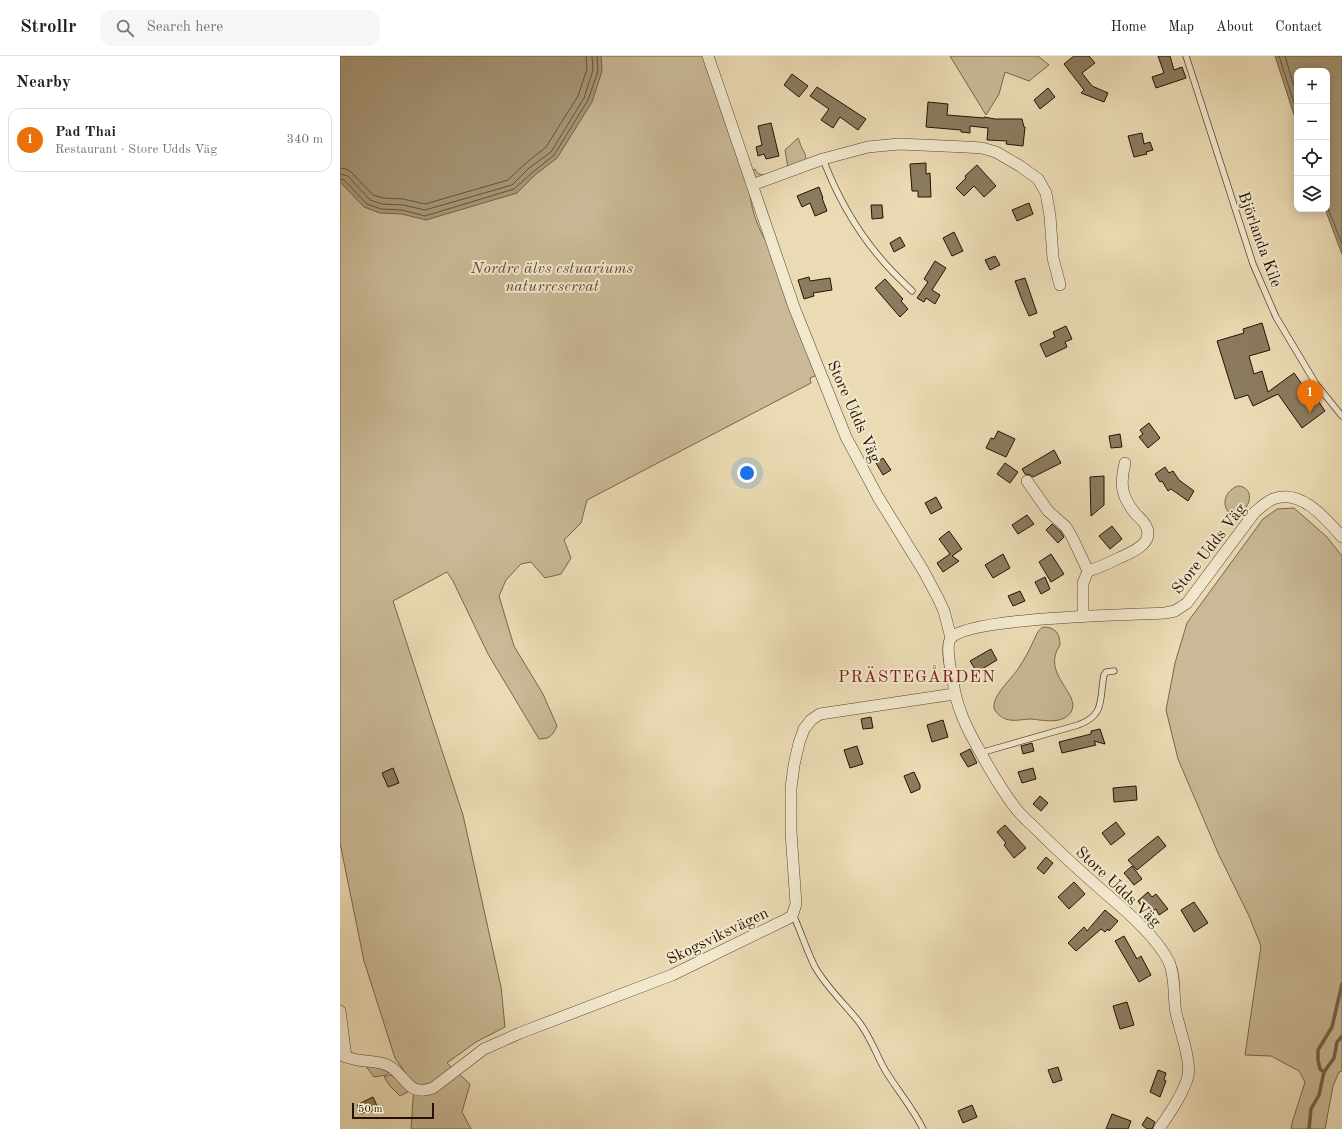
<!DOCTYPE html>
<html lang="en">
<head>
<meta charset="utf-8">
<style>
	body { margin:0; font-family:"Old Standard TT",serif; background:#f6f6f6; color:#222 }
	.controls { position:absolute; right:12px; top:12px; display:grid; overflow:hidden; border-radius:8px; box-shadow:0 2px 10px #0003 }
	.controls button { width:36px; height:36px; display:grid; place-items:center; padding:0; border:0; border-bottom:1px solid #e0e0e0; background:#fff; color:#222; font:20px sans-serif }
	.scale { position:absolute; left:12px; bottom:10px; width:82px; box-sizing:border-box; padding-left:4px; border:2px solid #231203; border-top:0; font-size:11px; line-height:14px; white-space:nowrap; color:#231203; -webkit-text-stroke:3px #f2e8ce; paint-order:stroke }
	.you { position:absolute; left:407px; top:417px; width:14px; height:14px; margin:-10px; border:3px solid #fff; border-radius:50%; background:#1a73e8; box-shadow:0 0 0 6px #1a73e833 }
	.badge { display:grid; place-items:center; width:26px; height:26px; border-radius:50%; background:#8f2418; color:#fff; font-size:13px; font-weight:700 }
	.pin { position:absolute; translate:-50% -33px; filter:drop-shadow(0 1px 2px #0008) }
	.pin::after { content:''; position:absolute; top:21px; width:14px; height:12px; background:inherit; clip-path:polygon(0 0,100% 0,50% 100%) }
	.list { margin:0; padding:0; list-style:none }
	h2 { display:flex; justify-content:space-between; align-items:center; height:52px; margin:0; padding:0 16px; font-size:17px }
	h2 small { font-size:13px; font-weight:400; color:#767676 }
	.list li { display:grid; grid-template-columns:26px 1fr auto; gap:12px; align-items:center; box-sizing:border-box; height:64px; margin:0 8px 8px; padding:0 8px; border:1px solid #e0e0e0; border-radius:12px }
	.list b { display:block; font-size:15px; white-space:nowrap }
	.list p { margin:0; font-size:13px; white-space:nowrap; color:#767676 }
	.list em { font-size:13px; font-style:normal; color:#767676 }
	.icon { flex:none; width:22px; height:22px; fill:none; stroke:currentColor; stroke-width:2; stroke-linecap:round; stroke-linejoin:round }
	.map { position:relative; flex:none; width:1002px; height:1073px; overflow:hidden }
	header { display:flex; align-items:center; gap:24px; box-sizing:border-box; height:56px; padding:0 20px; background:#fff; border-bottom:1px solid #e0e0e0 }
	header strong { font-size:19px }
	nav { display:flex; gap:22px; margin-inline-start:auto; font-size:14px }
	.search { width:280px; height:36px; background:#f6f6f6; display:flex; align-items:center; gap:10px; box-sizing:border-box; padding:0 14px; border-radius:12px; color:#767676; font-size:15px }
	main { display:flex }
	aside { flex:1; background:#fff }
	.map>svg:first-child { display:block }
	.green { fill:#c9b996; stroke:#76664c }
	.water { fill:#a79778; stroke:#726249 }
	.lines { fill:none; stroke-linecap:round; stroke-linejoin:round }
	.shore { stroke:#65543e; stroke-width:1 }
	.stream { stroke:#726249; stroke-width:3.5 }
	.building { fill:#8b7b5f; stroke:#231203 }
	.service-casing { stroke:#55442f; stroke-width:7 }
	.minor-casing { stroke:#55442f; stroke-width:12 }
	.service { stroke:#f2e8ce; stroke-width:5.5 }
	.minor { stroke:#f2e8ce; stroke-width:11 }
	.labels { text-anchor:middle; stroke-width:4; stroke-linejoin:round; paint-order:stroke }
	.street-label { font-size:16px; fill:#231203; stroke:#f2e8ce }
	.park-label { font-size:16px; font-style:italic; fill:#5d4c36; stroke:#f2e8ce }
	.neighbourhood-label { font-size:17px; letter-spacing:1px; fill:#7a1f14; stroke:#f2e8ce }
</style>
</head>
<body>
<header>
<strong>Strollr</strong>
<div class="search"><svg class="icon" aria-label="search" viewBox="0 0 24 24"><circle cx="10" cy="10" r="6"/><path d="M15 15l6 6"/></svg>Search here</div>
<nav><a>Home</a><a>Map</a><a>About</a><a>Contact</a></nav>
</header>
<main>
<aside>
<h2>Nearby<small></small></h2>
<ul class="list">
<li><span class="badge" style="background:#e8710a">1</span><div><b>Pad Thai</b><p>Restaurant · Store Udds Väg</p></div><em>340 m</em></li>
</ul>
</aside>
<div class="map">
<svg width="1002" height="1073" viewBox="0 0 1002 1073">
	<rect width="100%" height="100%" fill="#ebdbb4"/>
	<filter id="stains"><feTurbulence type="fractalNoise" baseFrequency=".005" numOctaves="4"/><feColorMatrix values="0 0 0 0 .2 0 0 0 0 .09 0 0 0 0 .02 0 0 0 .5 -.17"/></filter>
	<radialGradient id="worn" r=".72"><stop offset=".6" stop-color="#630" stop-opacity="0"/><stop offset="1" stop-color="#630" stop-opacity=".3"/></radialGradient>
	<g class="green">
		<path d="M 0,0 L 364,0 L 410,132 C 409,149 419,176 429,190 L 477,319 L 470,322 L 471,327 L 247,444 L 241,467 L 224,484 L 231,502 L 221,518 L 205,522 L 191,506 L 181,508 L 166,524 L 159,540 L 174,590 L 203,638 L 217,670 C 213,679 210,683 199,683 L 148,598 L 113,525 L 107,516 L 53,545 L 123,759 L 161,931 L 165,971 L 136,986 L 107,1007 L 130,1028 L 122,1056 L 131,1073 L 71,1073 L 74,1029 L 55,1002 L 24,905 L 0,787 Z"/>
		<polygon points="610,0 698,0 709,9 689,25 665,16 659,38 646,59"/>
		<path d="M 458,82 C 460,85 460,89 462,92 C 465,98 469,103 462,108 L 426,121 L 417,122 L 414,121 L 412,116 L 413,114 L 415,113 C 417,118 420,119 425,119 L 448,112 L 445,94 Z"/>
		<path d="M 899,430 C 924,434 898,473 887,454 C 881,444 889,432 899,430 Z"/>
		<polygon points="954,452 987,481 1002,500 1002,1015 999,1016 993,1030 985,1073 951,1073 952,1067 965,1026 959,1015 931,1000 905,999 921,890 909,860 878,797 838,703 826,654 835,607 847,567 923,463 937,453"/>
		<path d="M 703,571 C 715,571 720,577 720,589 C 700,618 742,638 731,656 C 723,669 702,664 691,663 C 683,663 673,666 666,663 C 662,662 654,656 654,651 C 653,639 672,622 678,613 C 684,604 689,595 693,586 C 696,580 697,575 703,571 Z"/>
		<polygon points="26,1007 50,1016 46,1019 34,1021 25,1009"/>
		<polygon points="50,1019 53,1020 68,1034 68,1036 60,1040 50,1030 44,1021"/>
	</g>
	<g class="water">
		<polygon points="0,0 261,0 262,15 252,46 217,102 195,119 177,137 86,164 62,158 40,157 24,151 0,126"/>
		<polygon points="935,0 1002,0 1002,198 985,153 987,153 987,15 957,15 957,68"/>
	</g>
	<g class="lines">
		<g class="shore">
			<polyline points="939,0 957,56"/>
			<polyline points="945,0 957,40"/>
			<polyline points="0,112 6,113 11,116 33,139 43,142 63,143 85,148 168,124 186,107 206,91 238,40 247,13 246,0"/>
			<polyline points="0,118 8,120 30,144 42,148 63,149 85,154 172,129 189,112 211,96 244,42 253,14 252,0"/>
			<polyline points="0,123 4,124 27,148 41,153 62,154 85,160 174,133 193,116 214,99 248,44 258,15 257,0"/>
			<polyline points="987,150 1002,188"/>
		</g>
		<g class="stream">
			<polyline points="984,1016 994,1002 997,986 1002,980"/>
			<polyline points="969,1073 971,1053 979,1039 984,1016 980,1013 978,1004 978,994 992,971 1002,928"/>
		</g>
	</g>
	<g class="building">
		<polygon points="734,0 749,0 755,7 742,17 752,30 768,37 764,46 741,37 744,34 724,8"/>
		<polygon points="818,0 830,0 834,14 842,11 846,22 816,32 812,21 824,17"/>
		<polygon points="452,18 468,30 459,41 444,29"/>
		<polygon points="477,31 526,63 518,74 500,61 493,72 481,64 489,53 470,40"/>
		<polygon points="708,32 715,41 700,53 694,44"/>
		<polygon points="588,46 608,48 607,59 644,62 644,61 655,63 682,63 684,71 685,71 683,90 666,88 667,85 647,84 648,72 630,70 630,77 621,76 621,74 586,71"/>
		<polygon points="431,67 439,100 426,103 424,98 418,100 416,91 422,89 418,70"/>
		<polygon points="802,77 804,88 810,86 813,94 806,96 807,98 794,101 788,80"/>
		<polygon points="586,107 586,118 590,117 591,141 578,141 578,135 572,135 570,108"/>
		<polygon points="637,109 656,130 644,141 634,130 624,140 616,132 626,122 625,120"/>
		<polygon points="479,131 483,142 482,142 487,155 475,160 470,147 462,151 457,140"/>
		<polygon points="689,147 693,158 677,165 672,154"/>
		<polygon points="531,149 542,149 543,162 532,163"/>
		<polygon points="614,176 623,195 612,200 603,182"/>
		<polygon points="560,181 565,190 554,196 550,187"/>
		<polygon points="655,200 660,209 650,214 645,204"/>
		<polygon points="595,205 606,212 592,234 600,239 595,248 586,242 584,246 577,242 588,226 584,223"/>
		<polygon points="469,221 470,225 490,222 492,234 473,237 474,240 464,243 458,224"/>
		<polygon points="685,222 697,257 689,260 682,244 675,225"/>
		<polygon points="545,223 563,243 561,245 568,253 560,261 535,232"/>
		<polygon points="922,267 930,294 909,300 914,318 922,315 928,336 954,317 971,341 974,339 985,355 962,372 938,338 913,350 908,339 895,343 877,285 904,277 903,273"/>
		<polygon points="726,270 732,283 725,286 727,291 706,301 700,288 715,281 713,276"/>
		<polygon points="809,367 820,382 808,392 799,381 803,378 800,374"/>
		<polygon points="658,375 675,383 666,401 646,392 651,382 654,383"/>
		<polygon points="780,378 782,391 771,392 769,380"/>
		<polygon points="714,394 721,407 693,421 690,419 685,418 682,413"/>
		<polygon points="543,402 551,414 543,419 536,407"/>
		<polygon points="665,407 678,416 670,427 657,418"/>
		<polygon points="825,411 829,417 833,415 839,424 854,435 848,445 831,433 828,435 822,425 820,426 815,418"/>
		<polygon points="764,420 764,449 751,460 750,421"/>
		<polygon points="596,441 602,452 591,458 585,447"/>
		<polygon points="687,459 694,468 678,478 672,469"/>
		<polygon points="712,468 721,476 724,481 718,487 706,474"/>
		<polygon points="772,470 782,483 770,493 759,480"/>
		<polygon points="609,475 622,493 612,500 619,505 603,516 597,507 610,498 599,483"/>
		<polygon points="663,498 670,512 653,522 645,509"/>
		<polygon points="711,498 724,518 711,526 699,506"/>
		<polygon points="705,521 710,533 701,538 695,526"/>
		<polygon points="680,535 685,545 673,550 668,540"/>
		<polygon points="651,593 657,604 637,616 630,605"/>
		<polygon points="531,661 533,672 523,673 521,663"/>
		<polygon points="603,664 608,681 592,686 587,669"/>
		<polygon points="760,673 765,688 754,685 756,689 722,697 719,686 751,678 751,675"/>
		<polygon points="692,687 694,695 683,698 681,690"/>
		<polygon points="517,690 523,708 510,712 504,694"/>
		<polygon points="630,693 637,707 628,711 620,698"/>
		<polygon points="53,712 59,727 48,731 42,717"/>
		<polygon points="693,712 696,723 682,727 678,716"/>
		<polygon points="574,716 580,729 580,733 571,737 564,720"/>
		<polygon points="796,730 797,744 774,746 773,732"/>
		<polygon points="700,740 708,747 701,755 693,748"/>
		<polygon points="776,766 785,778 771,789 762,777"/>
		<polygon points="665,769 686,792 674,802 664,789 666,787 657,776"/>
		<polygon points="818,780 826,790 797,814 788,804"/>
		<polygon points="706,801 713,807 704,818 697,812"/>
		<polygon points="792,810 802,823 794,829 784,817"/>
		<polygon points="734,826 745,838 729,853 718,841"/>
		<polygon points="808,836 812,841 816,838 828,853 819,859 816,853 808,859 798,845"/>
		<polygon points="854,846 868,867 854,876 841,854"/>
		<polygon points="765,854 778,865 769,875 768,873 765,876 761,873 736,895 728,887 744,871 747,875"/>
		<polygon points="784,880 797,903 801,900 811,919 799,926 775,885"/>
		<polygon points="787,946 794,969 780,973 773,950"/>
		<polygon points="718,1011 722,1024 713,1027 708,1014"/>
		<polygon points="818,1014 826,1017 824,1024 826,1025 820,1041 810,1036"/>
		<polygon points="33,1041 38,1052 30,1056 29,1054 21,1058 17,1049"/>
		<polygon points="632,1049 637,1061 623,1067 618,1055"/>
		<polygon points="772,1058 791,1065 788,1073 766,1073"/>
		<polygon points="807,1061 815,1066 812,1073 807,1073 802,1069"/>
	</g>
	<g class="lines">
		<g class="service-casing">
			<g id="service">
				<polyline points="846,0 913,208 936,261 976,328 1002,360"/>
				<path d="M 483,103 C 497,140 516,174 542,204 C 551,215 562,225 572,235"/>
				<path d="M 641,698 L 647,695 L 738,669 C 766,659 759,643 764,619 L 766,616 L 774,615"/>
				<path d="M 452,860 L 455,863 C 462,879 467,895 475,911 C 487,932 504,947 519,966 C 530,980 536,998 545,1014 C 557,1034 573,1052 583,1073"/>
			</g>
		</g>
		<g class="minor-casing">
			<g id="minor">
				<polyline points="368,0 454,251 506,381 538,441 583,514 598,542 604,555 611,582"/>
				<polyline points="412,129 483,103 528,91 559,88 626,91 642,92 656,96 680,110 698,123 706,137 710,160 713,202 720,229"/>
				<polyline points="687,425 708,455 726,471 732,481 748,515"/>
				<path d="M 743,561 L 743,527 L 748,515 C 759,512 769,507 779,502 C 790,497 815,488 806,470 C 804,465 798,461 794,456 C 781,439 780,428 785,407"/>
				<polyline points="0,955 6,1001"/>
				<path d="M 0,999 C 6,1001 12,1003 18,1004 C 28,1006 40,1005 49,1010 C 67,1020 67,1041 93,1032 L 144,993 L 180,977 L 332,919 L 447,863 L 452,860 L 456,848 L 451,776 L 451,732 L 454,709 L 459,687 L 464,673 L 471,664 L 480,658 L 614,638"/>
				<path d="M 819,1073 C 829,1058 844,1037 848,1020 C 851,1004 840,974 836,957 C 833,941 836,922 829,906 C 817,881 785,854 764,836 C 741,816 718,795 696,773 C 689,766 680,759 674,750 C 660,732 649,712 638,692 C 626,671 616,650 613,625 C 611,616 605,590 611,582 C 629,561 791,559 825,557 L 835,555 L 847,547 L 915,456 C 921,451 926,446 933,443 C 961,432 986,463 1002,481"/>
			</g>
		</g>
		<use href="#service" class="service"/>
		<use href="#minor" class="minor"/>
	</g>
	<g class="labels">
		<g class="street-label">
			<text transform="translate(921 183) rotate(70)" y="6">Björlanda Kile</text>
			<text transform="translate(515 355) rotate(66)" y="6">Store Udds Väg</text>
			<text transform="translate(868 492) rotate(-52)" y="6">Store Udds Väg</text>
			<text transform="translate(779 830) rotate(43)" y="6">Store Udds Väg</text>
			<text transform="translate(377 879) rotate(-26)" y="6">Skogsviksvägen</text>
		</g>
		<g class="park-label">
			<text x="212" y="217">Nordre älvs estuariums<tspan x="212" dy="18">naturreservat</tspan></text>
		</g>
		<g class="neighbourhood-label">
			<text x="577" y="626">PRÄSTEGÅRDEN</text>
		</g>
	</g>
	<rect width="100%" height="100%" filter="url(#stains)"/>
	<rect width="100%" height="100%" fill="url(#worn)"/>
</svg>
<div class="controls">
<button>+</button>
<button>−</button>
<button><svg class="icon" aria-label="locate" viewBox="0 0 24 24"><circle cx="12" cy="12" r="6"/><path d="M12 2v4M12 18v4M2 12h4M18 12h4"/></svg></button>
<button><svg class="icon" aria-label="layers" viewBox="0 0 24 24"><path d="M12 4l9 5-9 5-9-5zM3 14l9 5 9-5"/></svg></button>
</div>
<div class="scale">50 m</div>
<div class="you"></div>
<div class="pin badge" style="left:970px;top:357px;background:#e8710a">1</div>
</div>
</main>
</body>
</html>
